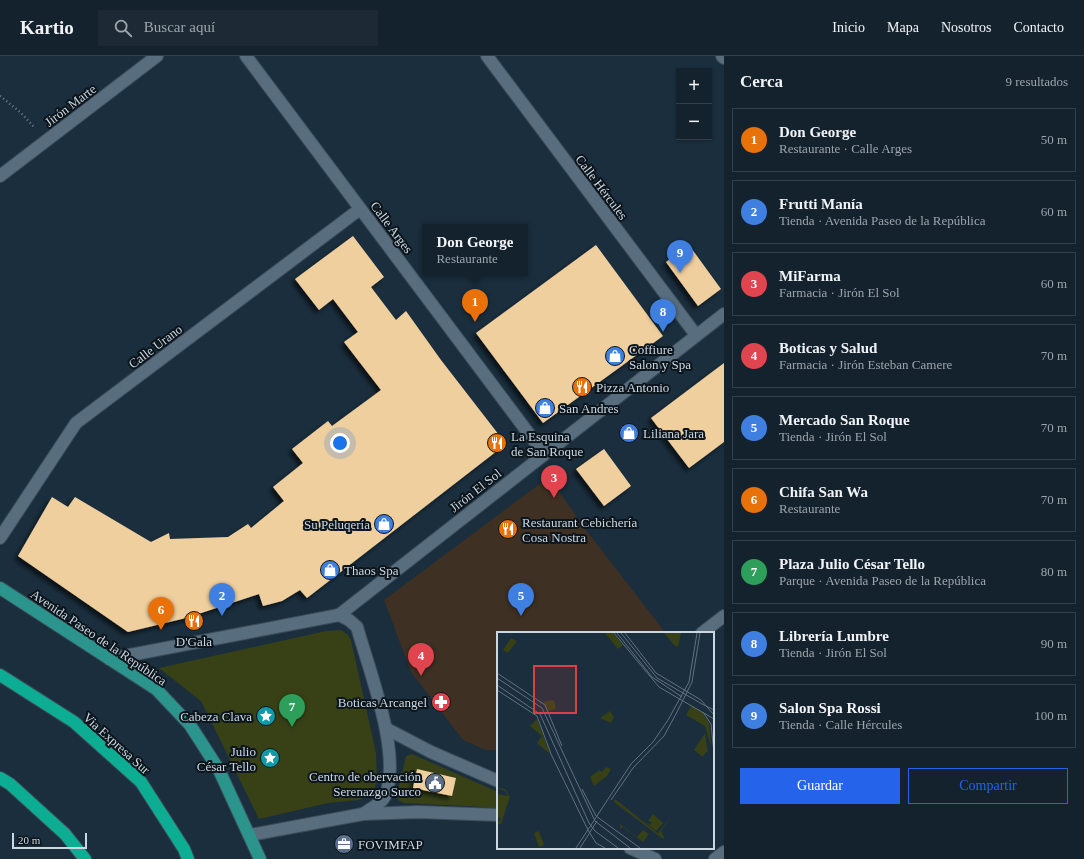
<!DOCTYPE html>
<html lang="es">
<head>
<meta charset="utf-8">
<style>
	body { margin:0; font-family:Georgia,serif; background:#1d2a36; color:#f1f3f6 }
	.controls { position:absolute; right:12px; top:12px; display:grid; overflow:hidden; border-radius:0px; box-shadow:0 1px 3px #0004 }
	.controls button { width:36px; height:36px; display:grid; place-items:center; padding:0; border:0; border-bottom:1px solid #333f4a; background:#14222e; color:#f1f3f6; font:20px sans-serif }
	.scale { position:absolute; left:12px; bottom:10px; width:75px; box-sizing:border-box; padding-left:4px; border:2px solid #cbd7e1; border-top:0; font-size:11px; line-height:14px; white-space:nowrap; color:#cbd7e1; -webkit-text-stroke:3px #0c151c; paint-order:stroke }
	.you { position:absolute; left:340px; top:387px; width:14px; height:14px; margin:-10px; border:3px solid #fff; border-radius:50%; background:#1a73e8; box-shadow:0 0 0 6px #1a73e833 }
	.badge { display:grid; place-items:center; width:26px; height:26px; border-radius:50%; background:#2563eb; color:#fff; font-size:13px; font-weight:700 }
	.pin { position:absolute; translate:-50% -33px; filter:drop-shadow(0 1px 2px #0008) }
	.pin::after { content:''; position:absolute; top:21px; width:14px; height:12px; background:inherit; clip-path:polygon(0 0,100% 0,50% 100%) }
	.popup { position:absolute; left:422px; top:168px; width:106px; height:52px; box-sizing:border-box; display:grid; place-content:center; border-radius:0px; background:#14222e; filter:drop-shadow(0 1px 3px #0005); font-size:13px; white-space:nowrap; color:#9da4aa }
	.popup b { font-size:15px; color:#f1f3f6 }
	.popup::after { content:''; position:absolute; left:50%; top:100%; margin-left:-8px; border:8px solid transparent; border-top-color:#14222e }
	.list { margin:0; padding:0; list-style:none }
	h2 { display:flex; justify-content:space-between; align-items:center; height:52px; margin:0; padding:0 16px; font-size:17px }
	h2 small { font-size:13px; font-weight:400; color:#9da4aa }
	.list li { display:grid; grid-template-columns:26px 1fr auto; gap:12px; align-items:center; box-sizing:border-box; height:64px; margin:0 8px 8px; padding:0 8px; border:1px solid #333f4a; border-radius:0px }
	.list b { display:block; font-size:15px; white-space:nowrap }
	.list p { margin:0; font-size:13px; white-space:nowrap; color:#9da4aa }
	.list em { font-size:13px; font-style:normal; color:#9da4aa }
	.actions { display:flex; gap:8px; padding:12px 16px }
	.actions a { flex:1; padding:9px 0; border:1px solid #2563eb; border-radius:0px; text-align:center; font-size:14px; color:#2563eb }
	.actions .main { background:#2563eb; color:#fff }
	.icon { flex:none; width:22px; height:22px; fill:none; stroke:currentColor; stroke-width:2; stroke-linecap:round; stroke-linejoin:round }
	.map { position:relative; flex:none; width:724px; height:803px; overflow:hidden }
	header { display:flex; align-items:center; gap:24px; box-sizing:border-box; height:56px; padding:0 20px; background:#14222e; border-bottom:1px solid #333f4a }
	header strong { font-size:19px }
	nav { display:flex; gap:22px; margin-inline-start:auto; font-size:14px }
	.search { width:280px; height:36px; background:#1d2a36; display:flex; align-items:center; gap:10px; box-sizing:border-box; padding:0 14px; border-radius:0px; color:#9da4aa; font-size:15px }
	main { display:flex }
	aside { flex:1; background:#14222e }
	.map>svg:first-child { display:block }
	.commercial { fill:#3e3023 }
	.green { fill:#384116 }
	.building { fill:#f0cf9e; filter:url(#shadow) }
	.lines { fill:none; stroke-linecap:round; stroke-linejoin:round }
	.street-casing { stroke:#3b4c58; stroke-width:14 }
	.primary-casing { stroke:#3b4c58; stroke-width:14 }
	.highway-casing { stroke:#3b4c58; stroke-width:14 }
	.path { stroke:#70808d; stroke-width:2.5; stroke-dasharray:1 3; stroke-linecap:butt }
	.street { stroke:#586e7f; stroke-width:12 }
	.primary { stroke:#2b948c; stroke-width:12 }
	.highway { stroke:#0dad94; stroke-width:12 }
	.labels { text-anchor:middle; stroke-width:4; stroke-linejoin:round; paint-order:stroke }
	.street-label { font-size:13px; fill:#cbd7e1; stroke:#0c151c }
	.poi-label { font-size:13px; fill:#cbd7e1; stroke:#0c151c; text-anchor:start }
	.inset-road { fill:none; stroke:#61727f; stroke-width:1 }
	.view { fill:#d44244; fill-opacity:0.15; stroke:#d44244; stroke-width:2 }
	.inset-edge { fill:none; stroke:#cbd7e1; stroke-width:2 }
</style>
</head>
<body>
<header>
<strong>Kartio</strong>
<div class="search"><svg class="icon" aria-label="search" viewBox="0 0 24 24"><circle cx="10" cy="10" r="6"/><path d="M15 15l6 6"/></svg>Buscar aquí</div>
<nav><a>Inicio</a><a>Mapa</a><a>Nosotros</a><a>Contacto</a></nav>
</header>
<main>
<div class="map">
<svg width="724" height="803" viewBox="0 0 724 803">
	<defs>
		<filter id="shadow"><feDropShadow dx="-3.5" dy="3.5" stdDeviation="2" flood-color="#0009"/></filter>
	</defs>
	<rect width="100%" height="100%" fill="#1a2e3d"/>
	<polygon class="commercial" points="549,421 586,474 665,576 663,577 498,577 498,694 486,694 463,684 411,616 384,544"/>
	<g class="green">
		<polygon points="341,574 348,579 351,584 376,697 377,724 374,735 366,741 359,744 328,747 259,763 201,645 159,612 326,575"/>
		<polygon points="412,698 498,736 498,754 485,751 404,747 398,744 397,738 406,700"/>
	</g>
	<g class="building">
		<polygon points="353,180 384,221 371,231 396,264 406,255 441,304 506,388 307,542 300,534 282,545 263,550 259,538 186,562 128,576 18,500 52,441 68,451 75,441 151,486 169,477 170,483 228,481 248,468 251,472 284,445 273,431 303,407 292,393 328,365 332,370 381,334 344,286 358,276 333,243 319,254 295,223"/>
		<polygon points="596,189 663,280 543,367 476,277"/>
		<polygon points="689,189 721,233 698,250 666,206"/>
		<polygon points="724,307 724,386 689,412 651,362"/>
		<polygon points="604,393 631,430 604,450 576,413"/>
		<polygon points="417,713 456,722 452,740 413,732"/>
	</g>
	<g class="lines">
		<g class="street-casing">
			<g id="street">
				<polyline points="246,0 544,398"/>
				<polyline points="487,0 696,279"/>
				<polyline points="722,0 724,2"/>
				<polyline points="0,120 157,0"/>
				<polyline points="0,482 76,367 360,153"/>
				<polyline points="339,559 724,258"/>
				<polyline points="702,577 724,560"/>
				<path d="M 109,603 L 339,559 L 349,564 L 357,571 C 369,614 401,695 386,738 C 383,747 370,753 363,758 L 250,779"/>
				<polyline points="387,673 431,696 498,725"/>
				<polyline points="364,758 418,756 498,759"/>
				<polyline points="630,792 655,803"/>
				<polyline points="715,803 724,796"/>
			</g>
		</g>
		<g class="primary-casing">
			<polyline id="primary" points="0,532 156,633 190,669 219,714 260,803"/>
		</g>
		<g class="highway-casing">
			<g id="highway">
				<polyline points="0,619 74,666 141,726 184,793 188,803"/>
				<polyline points="0,722 10,728 65,778 85,803"/>
			</g>
		</g>
		<polyline class="path" points="0,40 20,56 34,71"/>
		<use href="#street" class="street"/>
		<use href="#primary" class="primary"/>
		<use href="#highway" class="highway"/>
	</g>
	<defs>
		<g id="shop-disc" transform="scale(1)"><circle r="9.5" fill="#3f7fe0" stroke="#0c151c"/><path d="M-5-2.5h2.3a2.7 3.5 0 0 1 5.4 0H5L5.5 6h-11ZM-1.5-2.5h3a1.5 2.3 0 0 0-3 0Z" fill="#fff"/></g>
		<g id="restaurant-disc" transform="scale(1)"><circle r="9.5" fill="#e8710a" stroke="#0c151c"/><path d="M-5-6h1v4h1v-4h1v4h1v-4h1v5L-1.5 .5V6h-2V.5L-5-1ZM5-6V6H3V1.5H1.5Q1.5-4 5-6Z" fill="#fff"/></g>
		<g id="pharmacy-disc" transform="scale(1)"><circle r="9.5" fill="#e0444e" stroke="#0c151c"/><path d="M-2-6h4v4h4v4h-4v4h-4v-4h-4v-4h4Z" fill="#fff"/></g>
		<g id="sight-disc" transform="scale(1)"><circle r="9.5" fill="#0f9aa8" stroke="#0c151c"/><path d="M0-6L1.8-2.2L6-1.7L2.9 1.2L3.7 5.4L0 3.3L-3.7 5.4L-2.9 1.2L-6-1.7L-1.8-2.2Z" fill="#fff"/></g>
		<g id="civic-disc" transform="scale(1)"><circle r="9.5" fill="#5c6f8a" stroke="#0c151c"/><path d="M-.6-6.5H3V-4.5H.6V-3L4-1V1h2V6H-6V1h2V-1L-.6-3ZM-1.2 2.5V6h2.4V2.5Z" fill="#fff"/></g>
		<g id="office-disc" transform="scale(1)"><circle r="9.5" fill="#5c6f8a" stroke="#0c151c"/><path d="M-6-3h4V-5.5h4V-3h4V5H-6ZM-1-4.5V-3h2v-1.5ZM-6 0V1H6V0Z" fill="#fff"/></g>
	</defs>
	<g fill-rule="evenodd">
		<use href="#shop-disc" x="615" y="300"/>
		<use href="#restaurant-disc" x="582" y="331"/>
		<use href="#shop-disc" x="545" y="352"/>
		<use href="#shop-disc" x="629" y="377"/>
		<use href="#restaurant-disc" x="497" y="387"/>
		<use href="#shop-disc" x="384" y="468"/>
		<use href="#restaurant-disc" x="508" y="473"/>
		<use href="#shop-disc" x="330" y="514"/>
		<use href="#restaurant-disc" x="194" y="565"/>
		<use href="#pharmacy-disc" x="441" y="646"/>
		<use href="#sight-disc" x="266" y="660"/>
		<use href="#sight-disc" x="270" y="702"/>
		<use href="#civic-disc" x="435" y="727"/>
		<use href="#office-disc" x="344" y="788"/>
	</g>
	<g class="labels">
		<g class="street-label">
			<text transform="translate(70 49) rotate(-37)" y="5">Jirón Marte</text>
			<text transform="translate(602 131) rotate(53)" y="5">Calle Hércules</text>
			<text transform="translate(392 171) rotate(53)" y="5">Calle Arges</text>
			<text transform="translate(155 290) rotate(-37)" y="5">Calle Urano</text>
			<text transform="translate(475 434) rotate(-38)" y="5">Jirón El Sol</text>
			<text transform="translate(99 581) rotate(34)" y="5">Avenida Paseo de la República</text>
			<text transform="translate(117 687) rotate(42)" y="5">Via Expresa Sur</text>
		</g>
		<g class="poi-label">
			<text x="629" y="298">Coffiure<tspan x="629" dy="15">Salon y Spa</tspan></text>
			<text x="596" y="336">Pizza Antonio</text>
			<text x="559" y="357">San Andres</text>
			<text x="643" y="382">Liliana Jara</text>
			<text x="511" y="385">La Esquina<tspan x="511" dy="15">de San Roque</tspan></text>
			<text x="522" y="471">Restaurant Cebichería<tspan x="522" dy="15">Cosa Nostra</tspan></text>
			<text x="370" y="473" text-anchor="end">Su Peluqería</text>
			<text x="344" y="519">Thaos Spa</text>
			<text x="194" y="590" text-anchor="middle">D'Gala</text>
			<text x="427" y="651" text-anchor="end">Boticas Arcangel</text>
			<text x="252" y="665" text-anchor="end">Cabeza Clava</text>
			<text x="256" y="700" text-anchor="end">Julio<tspan x="256" dy="15">César Tello</tspan></text>
			<text x="421" y="725" text-anchor="end">Centro de obervación<tspan x="421" dy="15">Serenazgo Surco</tspan></text>
			<text x="358" y="793">FOVIMFAP</text>
		</g>
	</g>
	<g transform="translate(497 576)">
		<rect width="217" height="217" fill="#1a2e3d"/>
		<path d="M 108,1 L 116,1 L 126,13 L 121,17 ZM 167,1 L 184,1 L 181,15 L 177,13 ZM 14,6 L 20,9 L 11,21 L 6,18 ZM 57,68 L 59,77 L 52,79 L 46,70 ZM 194,74 L 205,80 L 212,91 L 214,114 L 208,94 L 189,83 ZM 113,79 L 117,85 L 114,91 L 103,86 ZM 40,87 L 53,122 L 40,111 L 45,104 L 33,94 ZM 208,101 L 211,121 L 209,120 L 206,125 L 197,118 ZM 109,135 L 114,137 L 110,144 L 97,154 L 93,145 L 102,138 L 105,140 ZM 0,156 L 8,157 L 13,165 L 4,192 L 0,192 L 4,187 L 0,185 L 0,162 L 11,164 L 8,159 ZM 118,167 L 163,203 L 161,201 L 175,184 L 164,199 L 167,205 L 166,207 L 117,170 ZM 156,182 L 166,191 L 159,199 L 148,190 L 153,193 L 155,190 L 151,189 ZM 123,192 L 140,205 L 146,198 L 152,202 L 146,210 L 126,195 L 123,197 ZM 42,199 L 47,213 L 42,215 L 37,201 Z" fill="#384116"/>
		<path class="inset-road" d="M 117,1 L 162,55 L 217,87M 120,1 L 155,45 L 185,65M 124,1 L 160,46 L 205,72M 128,1 L 159,41 L 204,68 L 217,83M 0,41 L 48,73 L 65,114M 0,46 L 45,76 L 98,189 L 133,216M 0,53 L 43,82 L 92,191 L 98,199 L 121,216M 0,58 L 40,84 L 54,122 L 91,198 L 99,211 L 108,216M 205,72 L 217,78M 206,80 L 214,92 L 217,121M 85,157 L 99,184 L 143,216M 114,168 L 136,136 L 167,104 L 180,80 L 195,50 L 203,1M 79,216 L 134,132 L 156,110 L 171,88 L 192,50 L 200,1M 83,216 L 100,189"/>
		<path class="view" d="M 37,34 L 79,34 L 79,81 L 37,81 Z"/>
		<rect width="217" height="217" class="inset-edge"/>
	</g>
</svg>
<div class="controls">
<button>+</button>
<button>−</button>
</div>
<div class="scale">20 m</div>
<div class="you"></div>
<div class="pin badge" style="left:475px;top:266px;background:#e8710a">1</div>
<div class="popup"><b>Don George</b>Restaurante</div>
<div class="pin badge" style="left:222px;top:560px;background:#3f7fe0">2</div>
<div class="pin badge" style="left:554px;top:442px;background:#e0444e">3</div>
<div class="pin badge" style="left:421px;top:620px;background:#e0444e">4</div>
<div class="pin badge" style="left:521px;top:560px;background:#3f7fe0">5</div>
<div class="pin badge" style="left:161px;top:574px;background:#e8710a">6</div>
<div class="pin badge" style="left:292px;top:671px;background:#2e9e5b">7</div>
<div class="pin badge" style="left:663px;top:276px;background:#3f7fe0">8</div>
<div class="pin badge" style="left:680px;top:217px;background:#3f7fe0">9</div>
</div>
<aside>
<h2>Cerca<small>9 resultados</small></h2>
<ul class="list">
<li><span class="badge" style="background:#e8710a">1</span><div><b>Don George</b><p>Restaurante · Calle Arges</p></div><em>50 m</em></li>
<li><span class="badge" style="background:#3f7fe0">2</span><div><b>Frutti Manía</b><p>Tienda · Avenida Paseo de la República</p></div><em>60 m</em></li>
<li><span class="badge" style="background:#e0444e">3</span><div><b>MiFarma</b><p>Farmacia · Jirón El Sol</p></div><em>60 m</em></li>
<li><span class="badge" style="background:#e0444e">4</span><div><b>Boticas y Salud</b><p>Farmacia · Jirón Esteban Camere</p></div><em>70 m</em></li>
<li><span class="badge" style="background:#3f7fe0">5</span><div><b>Mercado San Roque</b><p>Tienda · Jirón El Sol</p></div><em>70 m</em></li>
<li><span class="badge" style="background:#e8710a">6</span><div><b>Chifa San Wa</b><p>Restaurante</p></div><em>70 m</em></li>
<li><span class="badge" style="background:#2e9e5b">7</span><div><b>Plaza Julio César Tello</b><p>Parque · Avenida Paseo de la República</p></div><em>80 m</em></li>
<li><span class="badge" style="background:#3f7fe0">8</span><div><b>Librería Lumbre</b><p>Tienda · Jirón El Sol</p></div><em>90 m</em></li>
<li><span class="badge" style="background:#3f7fe0">9</span><div><b>Salon Spa Rossi</b><p>Tienda · Calle Hércules</p></div><em>100 m</em></li>
</ul>
<div class="actions"><a class="main">Guardar</a><a>Compartir</a></div>
</aside>
</main>
</body>
</html>
